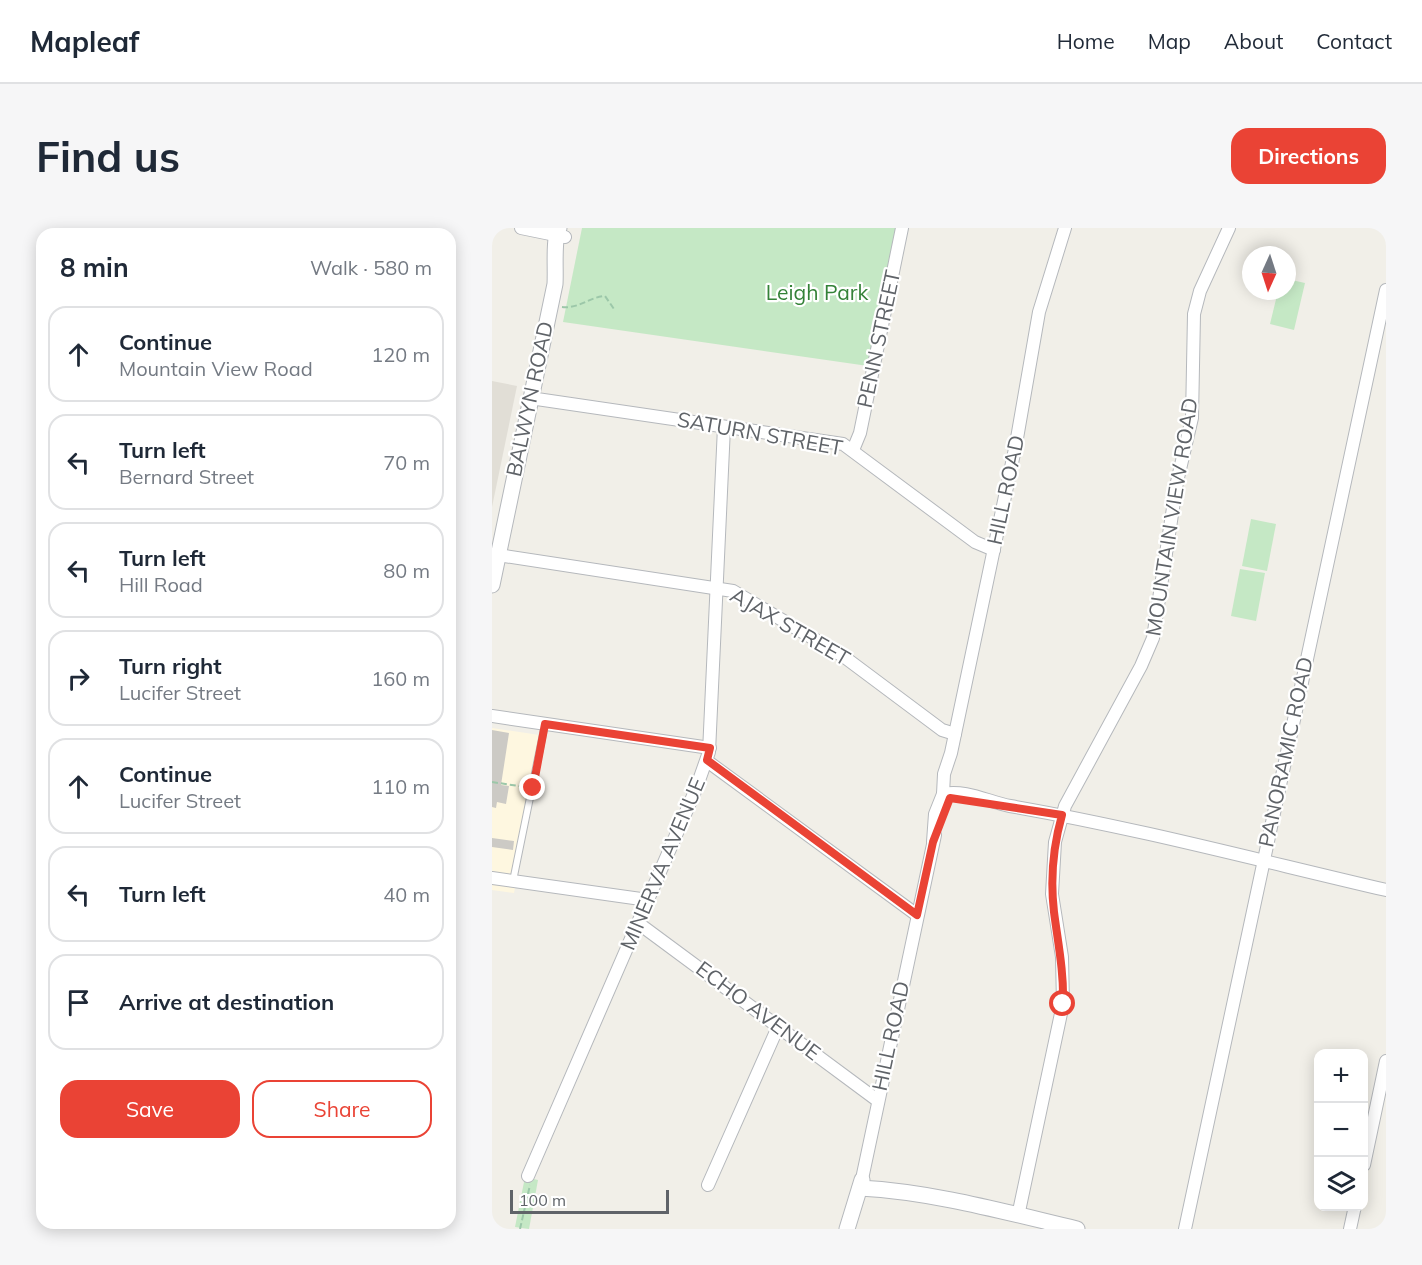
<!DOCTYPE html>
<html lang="en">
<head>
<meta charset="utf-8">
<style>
	body { margin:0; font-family:Mulish,sans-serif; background:#f6f6f7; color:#1f2937 }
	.controls { position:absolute; right:18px; bottom:18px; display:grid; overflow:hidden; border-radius:12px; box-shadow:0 3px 15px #0003 }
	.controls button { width:54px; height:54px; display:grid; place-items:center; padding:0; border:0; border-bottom:2px solid #e0e1e3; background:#fff; color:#1f2937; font:30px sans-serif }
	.compass { position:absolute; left:750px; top:18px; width:54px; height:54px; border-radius:50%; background:#fff; box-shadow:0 3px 15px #0003; rotate:183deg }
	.scale { position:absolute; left:18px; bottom:15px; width:159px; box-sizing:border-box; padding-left:6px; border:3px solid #5f6368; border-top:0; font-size:16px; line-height:21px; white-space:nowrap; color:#5f6368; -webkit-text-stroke:4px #fff; paint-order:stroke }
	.stop { position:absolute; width:18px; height:18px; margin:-14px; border:4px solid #ea4335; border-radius:50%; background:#fff }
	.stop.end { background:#ea4335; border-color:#fff; box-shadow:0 2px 6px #0008 }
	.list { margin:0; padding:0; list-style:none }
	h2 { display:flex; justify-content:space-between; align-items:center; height:78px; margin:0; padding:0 24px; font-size:26px }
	h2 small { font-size:20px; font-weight:400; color:#747a83 }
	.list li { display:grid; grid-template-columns:39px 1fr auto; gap:18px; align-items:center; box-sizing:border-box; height:96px; margin:0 12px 12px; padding:0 12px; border:2px solid #e0e1e3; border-radius:18px }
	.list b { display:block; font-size:22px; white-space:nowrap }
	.list p { margin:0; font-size:20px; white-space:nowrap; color:#747a83 }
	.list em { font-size:20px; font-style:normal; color:#747a83 }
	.actions { display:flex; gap:12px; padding:18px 24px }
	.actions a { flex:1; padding:14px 0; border:2px solid #ea4335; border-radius:18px; text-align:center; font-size:21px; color:#ea4335 }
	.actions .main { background:#ea4335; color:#fff }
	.icon { flex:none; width:33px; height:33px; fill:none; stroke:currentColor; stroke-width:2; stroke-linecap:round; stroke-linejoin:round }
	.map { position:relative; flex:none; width:894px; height:1001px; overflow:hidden; border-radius:18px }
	header { display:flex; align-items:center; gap:36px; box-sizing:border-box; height:84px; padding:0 30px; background:#fff; border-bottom:2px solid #e0e1e3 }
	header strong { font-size:28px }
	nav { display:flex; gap:33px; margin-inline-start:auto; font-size:21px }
	.intro { display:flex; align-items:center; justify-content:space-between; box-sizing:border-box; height:144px; padding:0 36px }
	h1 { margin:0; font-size:42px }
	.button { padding:15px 27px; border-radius:18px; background:#ea4335; color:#fff; font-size:21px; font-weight:700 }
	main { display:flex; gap:36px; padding:0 36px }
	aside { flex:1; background:#fff; border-radius:18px; box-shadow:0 3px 15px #0003 }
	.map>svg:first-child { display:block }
	.commercial { fill:#fef7e0 }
	.education { fill:#e1ded6 }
	.green { fill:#c5e8c5 }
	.building { fill:#cccac5 }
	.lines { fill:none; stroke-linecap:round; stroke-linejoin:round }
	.service-casing { stroke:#b5b8bc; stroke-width:8 }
	.minor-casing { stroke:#b5b8bc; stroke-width:14 }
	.tertiary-casing { stroke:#b5b8bc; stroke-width:17 }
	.path { stroke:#9cc7a9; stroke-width:2; stroke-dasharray:6 3; stroke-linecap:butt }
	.service { stroke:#fff; stroke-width:6 }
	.minor { stroke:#fff; stroke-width:12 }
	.tertiary { stroke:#fff; stroke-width:15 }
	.route { stroke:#ea4335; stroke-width:8 }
	.labels { text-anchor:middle; stroke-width:4.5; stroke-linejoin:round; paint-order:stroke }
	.park-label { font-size:21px; fill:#348238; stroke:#fff }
	.street-label { font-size:21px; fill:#5f6368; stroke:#fff }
</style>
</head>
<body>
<header>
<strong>Mapleaf</strong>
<nav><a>Home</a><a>Map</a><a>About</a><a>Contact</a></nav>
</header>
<div class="intro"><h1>Find us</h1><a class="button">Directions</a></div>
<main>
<aside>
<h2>8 min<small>Walk · 580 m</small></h2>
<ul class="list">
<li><svg class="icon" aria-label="ahead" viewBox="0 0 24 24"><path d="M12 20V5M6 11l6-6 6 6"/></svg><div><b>Continue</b><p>Mountain View Road</p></div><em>120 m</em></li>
<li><svg class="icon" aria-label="left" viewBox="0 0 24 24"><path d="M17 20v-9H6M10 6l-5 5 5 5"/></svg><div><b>Turn left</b><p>Bernard Street</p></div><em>70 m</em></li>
<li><svg class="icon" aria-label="left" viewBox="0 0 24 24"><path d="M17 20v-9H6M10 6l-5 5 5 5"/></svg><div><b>Turn left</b><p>Hill Road</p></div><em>80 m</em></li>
<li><svg class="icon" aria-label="right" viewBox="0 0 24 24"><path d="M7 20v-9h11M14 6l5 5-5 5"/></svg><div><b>Turn right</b><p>Lucifer Street</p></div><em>160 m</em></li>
<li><svg class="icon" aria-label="ahead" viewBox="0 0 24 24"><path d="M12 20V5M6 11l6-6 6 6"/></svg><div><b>Continue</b><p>Lucifer Street</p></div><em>110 m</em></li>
<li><svg class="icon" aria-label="left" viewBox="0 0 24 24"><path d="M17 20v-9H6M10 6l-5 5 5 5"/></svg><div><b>Turn left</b></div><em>40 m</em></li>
<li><svg class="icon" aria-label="arrive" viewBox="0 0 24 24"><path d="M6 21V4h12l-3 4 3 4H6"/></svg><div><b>Arrive at destination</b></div></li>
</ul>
<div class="actions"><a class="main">Save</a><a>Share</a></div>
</aside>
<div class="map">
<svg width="894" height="1001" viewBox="0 0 894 1001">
	<rect width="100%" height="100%" fill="#f1efe8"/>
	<polygon class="commercial" points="0,500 54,508 22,665 0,662"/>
	<polygon class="education" points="0,153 25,158 0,279"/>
	<g class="green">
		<polygon points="90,0 405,0 376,138 71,94"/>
		<polygon points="795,51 813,55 802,102 778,96 786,63 795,63"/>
		<polygon points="759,291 784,296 775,343 750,338"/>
		<polygon points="748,341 773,345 764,393 739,388"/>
		<polygon points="33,949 46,952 37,1001 23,999"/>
	</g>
	<g class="building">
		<polygon points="0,502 17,505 9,557 17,558 14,576 5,574 4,580 0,579"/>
		<polygon points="0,610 22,613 21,622 0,619"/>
	</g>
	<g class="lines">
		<g class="service-casing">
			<polyline id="service" points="21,653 53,496"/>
		</g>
		<g class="minor-casing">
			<g id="minor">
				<polyline points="29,0 73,9"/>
				<polyline points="38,170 351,216 483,314 502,322"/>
				<polyline points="361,222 368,205 410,0"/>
				<polyline points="6,327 241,363 351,428 450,502 463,506"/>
				<polyline points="0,488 218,520"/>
				<polyline points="215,533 425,687"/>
				<path d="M 451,566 C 473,561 497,574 518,578 C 645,600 769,633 894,662"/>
				<polyline points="441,614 443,586 451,566 452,546 459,525 524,216 547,84 573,0"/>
				<polyline points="0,650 156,672"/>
				<polyline points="146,695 385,872"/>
				<polyline points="872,937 894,833"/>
				<polyline points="36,948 204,561 217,524 232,199"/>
				<polyline points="370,951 443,607"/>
				<polyline points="216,957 286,799"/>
				<polyline points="526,988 571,776 570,729 560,666 563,614 573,578 649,438 661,410 685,254 700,190 702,86 708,63 737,0"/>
				<polyline points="693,1001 894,62"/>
				<polyline points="858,1001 863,978"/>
			</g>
		</g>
		<g class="tertiary-casing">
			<g id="tertiary">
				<path d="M 0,357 L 63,56 C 64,41 61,11 67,0"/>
				<path d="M 368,960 C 442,964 513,984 585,1001"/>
				<polyline points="355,1001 370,952"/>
			</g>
		</g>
		<g class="path">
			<path d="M 70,79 C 87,81 97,69 113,68 L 122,81"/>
			<polyline points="0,554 33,559"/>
			<polyline points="28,1001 38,957"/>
		</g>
		<use href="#service" class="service"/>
		<use href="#minor" class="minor"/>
		<use href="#tertiary" class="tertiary"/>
	</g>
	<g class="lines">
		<path class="route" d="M 41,560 L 53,496 L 218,520 L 215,532 L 425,687 L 441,614 L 458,570 L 570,587 C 561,619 558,650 562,684 C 566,715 572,744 571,776"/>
	</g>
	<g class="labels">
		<g class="park-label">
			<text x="325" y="72">Leigh Park</text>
		</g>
		<g class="street-label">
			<text transform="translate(387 111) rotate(-78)" y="7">PENN STREET</text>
			<text transform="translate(38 171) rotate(-78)" y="7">BALWYN ROAD</text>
			<text transform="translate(268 206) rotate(10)" y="7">SATURN STREET</text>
			<text transform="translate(514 262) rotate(-78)" y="7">HILL ROAD</text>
			<text transform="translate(680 289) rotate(-81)" y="7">MOUNTAIN VIEW ROAD</text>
			<text transform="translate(298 399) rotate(30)" y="7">AJAX STREET</text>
			<text transform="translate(794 524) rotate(-78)" y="7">PANORAMIC ROAD</text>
			<text transform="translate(171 636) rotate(-67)" y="7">MINERVA AVENUE</text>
			<text transform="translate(266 783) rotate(37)" y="7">ECHO AVENUE</text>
			<text transform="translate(399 808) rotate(-78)" y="7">HILL ROAD</text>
		</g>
	</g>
</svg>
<div class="controls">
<button>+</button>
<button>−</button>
<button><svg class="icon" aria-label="layers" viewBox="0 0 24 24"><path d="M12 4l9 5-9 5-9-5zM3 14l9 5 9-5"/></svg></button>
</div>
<svg class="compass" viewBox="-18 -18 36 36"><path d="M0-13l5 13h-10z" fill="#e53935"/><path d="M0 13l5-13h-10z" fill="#747a83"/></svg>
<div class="scale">100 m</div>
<div class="stop" style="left:571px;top:776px"></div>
<div class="stop end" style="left:41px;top:560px"></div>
</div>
</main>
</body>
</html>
